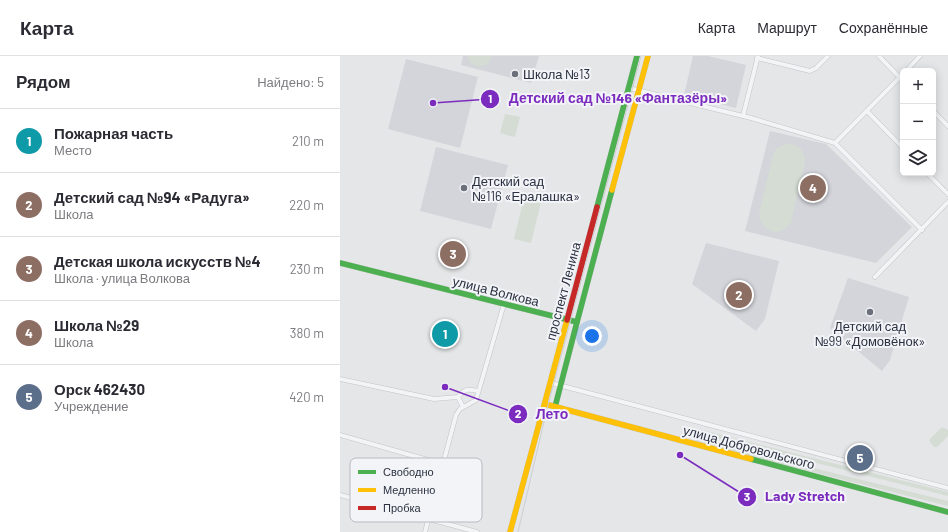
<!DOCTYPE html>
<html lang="ru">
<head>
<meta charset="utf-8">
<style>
	body { margin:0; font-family:Barlow,sans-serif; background:#f2f2f3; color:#2b2b33 }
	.controls { position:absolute; right:12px; top:12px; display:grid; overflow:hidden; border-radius:6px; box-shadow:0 2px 10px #0003 }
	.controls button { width:36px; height:36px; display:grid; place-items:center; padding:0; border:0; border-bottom:1px solid #e1e1e2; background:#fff; color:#2b2b33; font:20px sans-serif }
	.you { position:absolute; left:252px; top:280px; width:14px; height:14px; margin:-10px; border:3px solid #fff; border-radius:50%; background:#1a73e8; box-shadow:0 0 0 6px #1a73e833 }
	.badge { display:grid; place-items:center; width:26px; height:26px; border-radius:50%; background:#6c707b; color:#fff; font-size:13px; font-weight:700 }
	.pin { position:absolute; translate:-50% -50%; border:2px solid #fff; box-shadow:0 1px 4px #0006 }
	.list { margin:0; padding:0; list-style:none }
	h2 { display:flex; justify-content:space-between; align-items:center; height:52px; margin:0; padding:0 16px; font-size:17px }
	h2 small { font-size:13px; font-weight:400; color:#7c7c81 }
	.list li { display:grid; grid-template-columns:26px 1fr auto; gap:12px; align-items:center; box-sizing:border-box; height:64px; padding:0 16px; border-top:1px solid #e1e1e2 }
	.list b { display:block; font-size:15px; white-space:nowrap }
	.list p { margin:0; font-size:13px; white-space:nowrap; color:#7c7c81 }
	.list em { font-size:13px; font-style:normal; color:#7c7c81 }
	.icon { flex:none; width:22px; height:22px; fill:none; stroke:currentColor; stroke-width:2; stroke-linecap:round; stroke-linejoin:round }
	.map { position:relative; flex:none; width:608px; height:476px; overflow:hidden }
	header { display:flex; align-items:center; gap:24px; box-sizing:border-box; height:56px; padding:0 20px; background:#fff; border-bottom:1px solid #e1e1e2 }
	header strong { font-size:19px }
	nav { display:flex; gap:22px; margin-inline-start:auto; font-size:14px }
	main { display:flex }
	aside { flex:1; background:#fff }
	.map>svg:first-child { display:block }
	.built { fill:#d3d5db }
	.green { fill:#d4dcd4 }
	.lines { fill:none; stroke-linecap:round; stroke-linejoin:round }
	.street-casing { stroke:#c2c4c6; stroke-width:5 }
	.fast-casing { stroke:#c2c4c6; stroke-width:6 }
	.slow-casing { stroke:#c2c4c6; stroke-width:6 }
	.jam-casing { stroke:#c2c4c6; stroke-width:6 }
	.street { stroke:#f3f4f5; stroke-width:4 }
	.fast { stroke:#4caf50; stroke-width:5.5 }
	.slow { stroke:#ffc107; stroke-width:5.5 }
	.jam { stroke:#c62828; stroke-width:5.5 }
	.tram { stroke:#cdced0; stroke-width:1 }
	.poi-dot { fill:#6c707b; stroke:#f2f4f7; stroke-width:1.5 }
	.labels { text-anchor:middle; stroke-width:4; stroke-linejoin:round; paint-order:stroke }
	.poi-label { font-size:13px; fill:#2b3141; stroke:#f2f4f7; text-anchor:start }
	.street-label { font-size:13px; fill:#2b3141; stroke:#f2f4f7 }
	.key { fill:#f2f4f7; stroke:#b6bac0; stroke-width:1 }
	.key-label { font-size:11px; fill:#2b3141 }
	.leader { fill:none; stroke:#7b2cbf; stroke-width:1.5 }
	.callout-dot { fill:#7b2cbf; stroke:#f2f4f7; stroke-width:1.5 }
	.mark-label { font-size:12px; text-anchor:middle; font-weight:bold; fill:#fff }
	.callout-label { font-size:14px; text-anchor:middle; font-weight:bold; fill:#7b2cbf; stroke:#f2f4f7; stroke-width:4; stroke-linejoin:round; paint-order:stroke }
</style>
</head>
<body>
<header>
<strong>Карта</strong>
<nav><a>Карта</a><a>Маршрут</a><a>Сохранённые</a></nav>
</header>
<main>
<aside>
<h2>Рядом<small>Найдено: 5</small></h2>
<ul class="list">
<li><span class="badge" style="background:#0f9aa8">1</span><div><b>Пожарная часть</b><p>Место</p></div><em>210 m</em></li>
<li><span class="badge" style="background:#8d6e63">2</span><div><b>Детский сад №94 «Радуга»</b><p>Школа</p></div><em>220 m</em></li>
<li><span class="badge" style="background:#8d6e63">3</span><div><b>Детская школа искусств №4</b><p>Школа · улица Волкова</p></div><em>230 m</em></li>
<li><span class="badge" style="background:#8d6e63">4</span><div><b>Школа №29</b><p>Школа</p></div><em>380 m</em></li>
<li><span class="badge" style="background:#5c6f8a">5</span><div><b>Орск 462430</b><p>Учреждение</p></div><em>420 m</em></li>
</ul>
</aside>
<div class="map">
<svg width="608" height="476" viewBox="0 0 608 476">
	<rect width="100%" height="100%" fill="#e4e6e8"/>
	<g class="built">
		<polygon points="123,0 199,0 191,27 121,9"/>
		<polygon points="353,0 368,0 406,9 396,52 344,39"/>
		<polygon points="66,3 138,21 120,92 48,73"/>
		<polygon points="430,75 486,88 572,171 536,207 405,175"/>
		<polygon points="96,91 168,109 151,173 80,155"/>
		<polygon points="366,187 439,205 425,263 416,275 352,228"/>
		<polygon points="508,222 569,241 550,304 542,315 490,272"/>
	</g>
	<g class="green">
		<path d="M 127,0 L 152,0 L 148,8 C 139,13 130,10 127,0 Z"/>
		<polygon points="165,58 180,61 175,81 160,77"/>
		<path d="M 445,88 C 457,87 465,94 465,106 L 451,167 C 440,183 420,176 419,158 L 433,98 L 437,92 Z"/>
		<polygon points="184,142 201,146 191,187 174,183"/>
		<polygon points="602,371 608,374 608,380 597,391 594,391 589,384"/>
		<polygon points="358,373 608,436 608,440 357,377"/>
		<polygon points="355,383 608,445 608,450 354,386"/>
	</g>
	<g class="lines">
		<g class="street-casing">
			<g id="street">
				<polyline points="539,0 563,25"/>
				<polyline points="417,2 470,15 476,12 488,0"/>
				<polyline points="566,15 580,0"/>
				<polyline points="289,32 411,62 495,87 582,174"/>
				<polyline points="527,55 563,92"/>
				<polyline points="593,55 608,70"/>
				<polyline points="403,60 418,0"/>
				<polyline points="495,87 563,18"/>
				<polyline points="587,117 608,138"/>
				<polyline points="535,221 608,146"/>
				<polyline points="0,323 94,343 118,341"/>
				<polyline points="211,327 608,432"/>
				<path d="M 123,351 L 118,341 C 125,332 128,333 138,335"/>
				<polyline points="0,379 102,408"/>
				<polyline points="0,439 137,476"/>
				<polyline points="85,476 116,359 120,353 136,344 164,248"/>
			</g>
		</g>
		<g class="fast-casing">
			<g id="fast">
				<polyline points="257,151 297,0"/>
				<polyline points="0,207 237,266 272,134"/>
				<polyline points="215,351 237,266"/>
				<polyline points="411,403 608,456"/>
			</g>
		</g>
		<g class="slow-casing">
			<g id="slow">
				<polyline points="272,134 308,0"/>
				<polyline points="205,348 411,403"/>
				<polyline points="170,476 227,264"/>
			</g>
		</g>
		<g class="jam-casing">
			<polyline id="jam" points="227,264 257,151"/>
		</g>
		<use href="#street" class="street"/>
		<use href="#fast" class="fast"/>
		<use href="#slow" class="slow"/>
		<use href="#jam" class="jam"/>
		<polyline class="tram" points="178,476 208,349 301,0"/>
	</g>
	<g class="poi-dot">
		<circle cx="175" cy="18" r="4"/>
		<circle cx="124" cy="132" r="4"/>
		<circle cx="530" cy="256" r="4"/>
	</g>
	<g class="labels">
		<g class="poi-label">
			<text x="183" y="23">Школа №13</text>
			<text x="132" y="130">Детский сад<tspan x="132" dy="15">№116 «Ералашка»</tspan></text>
			<text x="530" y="275" text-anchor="middle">Детский сад<tspan x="530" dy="15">№99 «Домовёнок»</tspan></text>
		</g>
		<g class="street-label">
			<text transform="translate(156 235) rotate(14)" y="5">улица Волкова</text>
			<text transform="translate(223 235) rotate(-75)" y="5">проспект Ленина</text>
			<text transform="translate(409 391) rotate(15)" y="5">улица Добровольского</text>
		</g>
	</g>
	<rect x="10" y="402" width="132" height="64" rx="6" class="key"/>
	<rect x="18" y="414" width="18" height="4" fill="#4caf50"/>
	<rect x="18" y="432" width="18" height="4" fill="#ffc107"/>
	<rect x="18" y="450" width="18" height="4" fill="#c62828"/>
	<g class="key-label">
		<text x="43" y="420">Свободно</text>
		<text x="43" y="438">Медленно</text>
		<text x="43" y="456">Пробка</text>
	</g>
	<path class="leader" d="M93 47L150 43M105 331L178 358M340 399L407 441"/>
	<g class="callout-dot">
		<circle cx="93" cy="47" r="4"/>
		<circle cx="105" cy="331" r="4"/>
		<circle cx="340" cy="399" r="4"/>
		<circle cx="150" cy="43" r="10"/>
		<circle cx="178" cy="358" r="10"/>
		<circle cx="407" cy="441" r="10"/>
	</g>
	<g class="mark-label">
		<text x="150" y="47">1</text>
		<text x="178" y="362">2</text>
		<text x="407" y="445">3</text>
	</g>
	<g class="callout-label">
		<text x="278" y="47">Детский сад №146 «Фантазёры»</text>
		<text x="212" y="363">Лето</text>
		<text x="465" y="445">Lady Stretch</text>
	</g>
</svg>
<div class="controls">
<button>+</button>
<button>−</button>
<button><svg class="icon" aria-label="layers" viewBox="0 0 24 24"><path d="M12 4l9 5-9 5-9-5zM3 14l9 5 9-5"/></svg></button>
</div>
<div class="you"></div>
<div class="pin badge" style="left:105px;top:278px;background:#0f9aa8">1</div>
<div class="pin badge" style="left:399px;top:239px;background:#8d6e63">2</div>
<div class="pin badge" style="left:113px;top:198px;background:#8d6e63">3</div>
<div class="pin badge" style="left:473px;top:132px;background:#8d6e63">4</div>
<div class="pin badge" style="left:520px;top:402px;background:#5c6f8a">5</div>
</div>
</main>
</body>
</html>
